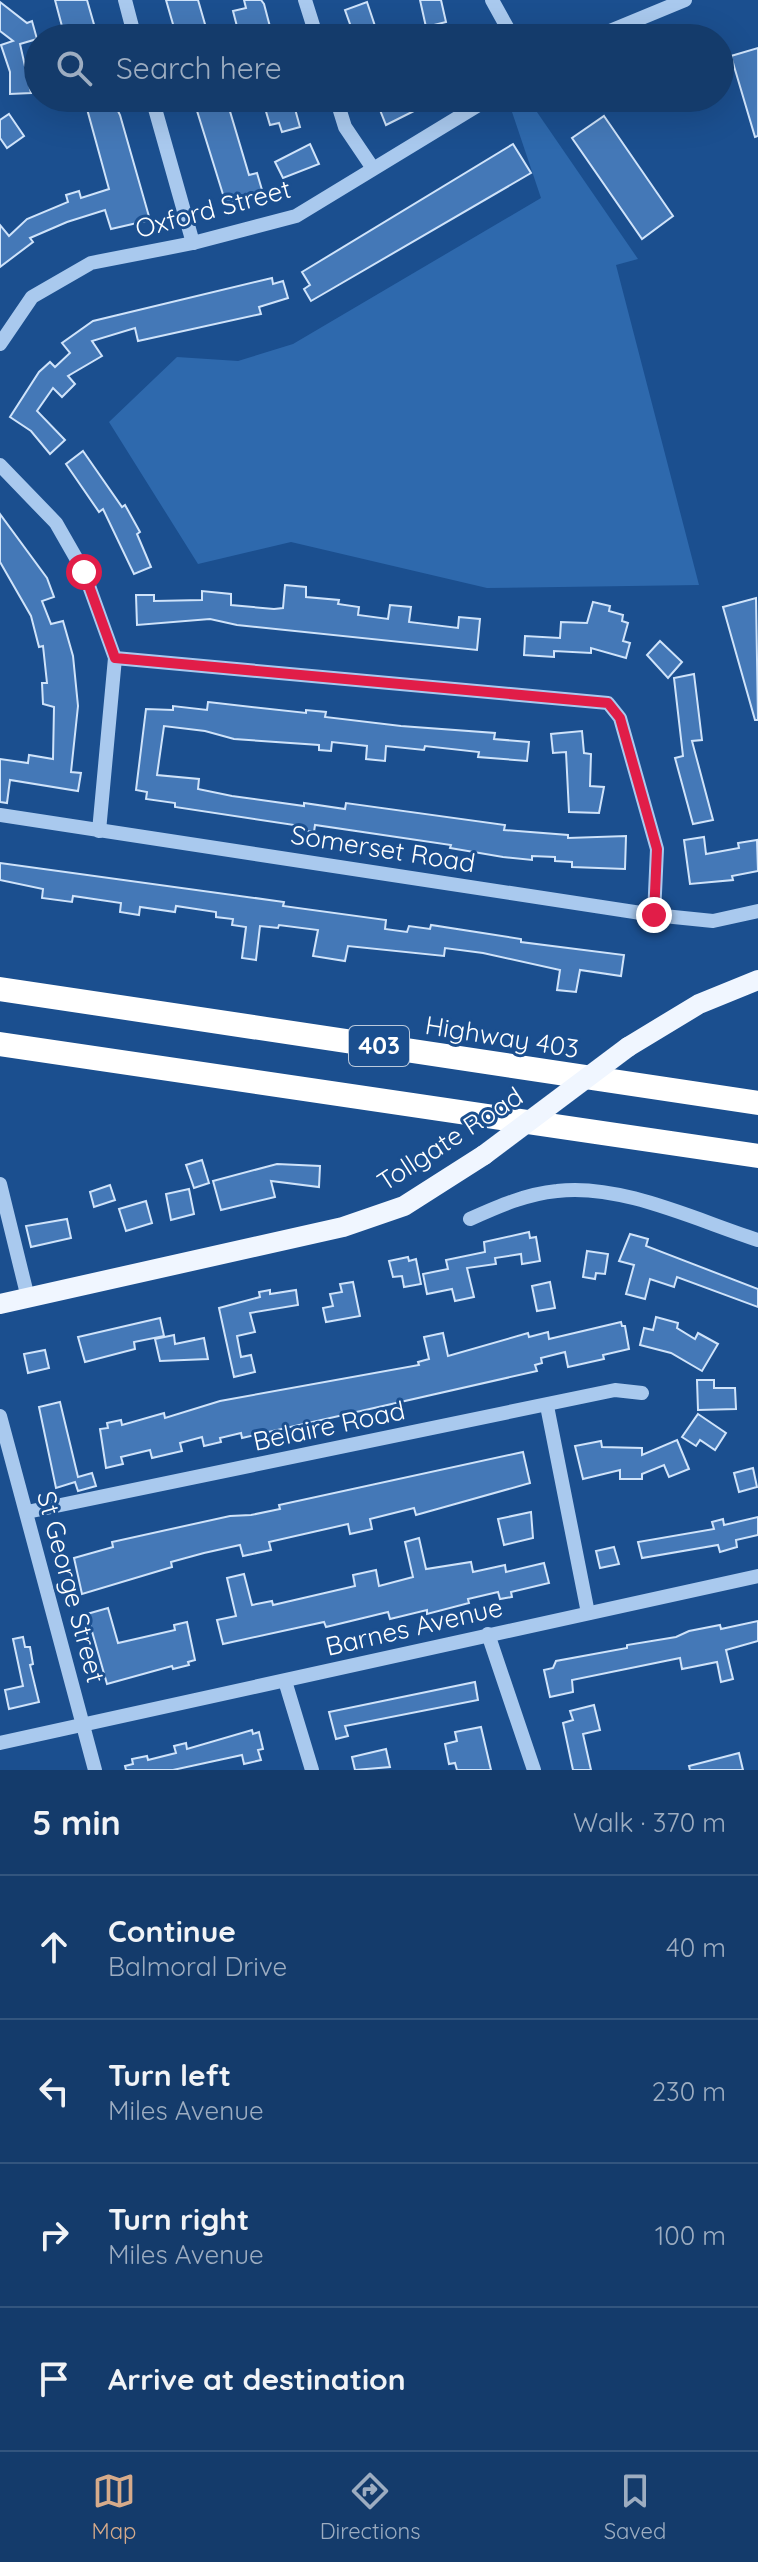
<!DOCTYPE html>
<html lang="en">
<head>
<meta charset="utf-8">
<style>
	body { margin:0; font-family:Quicksand,sans-serif; background:#1d4271; color:#f1f3f6 }
	.stop { position:absolute; width:24px; height:24px; margin:-18px; border:6px solid #e11d48; border-radius:50%; background:#fff }
	.stop.end { background:#e11d48; border-color:#fff; box-shadow:0 2px 8px #0008 }
	.list { margin:0; padding:0; list-style:none }
	h2 { display:flex; justify-content:space-between; align-items:center; height:104px; margin:0; padding:0 32px; font-size:34px }
	h2 small { font-size:26px; font-weight:400; color:#9dadc1 }
	.list li { display:grid; grid-template-columns:52px 1fr auto; gap:24px; align-items:center; box-sizing:border-box; height:144px; padding:0 32px; border-top:2px solid #33557e }
	.list b { display:block; font-size:30px; white-space:nowrap }
	.list p { margin:0; font-size:26px; white-space:nowrap; color:#9dadc1 }
	.list em { font-size:26px; font-style:normal; color:#9dadc1 }
	.icon { flex:none; width:44px; height:44px; fill:none; stroke:currentColor; stroke-width:2; stroke-linecap:round; stroke-linejoin:round }
	.map { position:relative; flex:none; width:758px; height:1770px; overflow:hidden }
	.search { position:absolute; background:#143b6b; box-shadow:0 8px 32px #0002; left:24px; right:24px; top:24px; height:88px; display:flex; align-items:center; gap:20px; box-sizing:border-box; padding:0 28px; border-radius:44px; color:#9dadc1; font-size:30px }
	.sheet { height:680px; background:#143b6b }
	nav { display:flex; justify-content:space-around; align-items:center; box-sizing:border-box; height:112px; border-top:2px solid #33557e; background:#143b6b; font-size:22px; color:#9dadc1 }
	nav a { display:grid; justify-items:center; gap:4px }
	nav .on { color:#d6ab8b }
	.map>svg:first-child { display:block }
	.green { fill:#2e69ad }
	.building { fill:#4478b7; stroke:#cfe3fa; stroke-width:2 }
	.lines { fill:none; stroke-linecap:round; stroke-linejoin:round }
	.minor { stroke:#a9c9ee; stroke-width:14 }
	.major { stroke:#f0f6ff; stroke-width:20 }
	.highway { stroke:#fff; stroke-width:24 }
	.major-bridge { stroke:#f0f6ff; stroke-width:20 }
	.route { stroke:#e11d48; stroke-width:10 }
	.labels { text-anchor:middle; stroke-width:6; stroke-linejoin:round; paint-order:stroke }
	.shield { fill:#1b4f8f; stroke:#bbcadd; stroke-width:2 }
	.shield-label { font-size:24px; font-weight:bold; fill:#fff }
	.street-label { font-size:26px; fill:#fff; stroke:#1b4f8f }
</style>
</head>
<body>
<div class="map">
<svg width="758" height="1770" viewBox="0 0 758 1770">
	<rect width="100%" height="100%" fill="#1b4f8f"/>
	<polygon class="green" points="528,99 638,259 616,265 699,585 487,588 291,542 198,564 109,422 177,357 238,361 293,344 541,198 512,112"/>
	<g class="building">
		<polygon points="55,0 87,0 97,35 70,38 67,28 63,30"/>
		<polygon points="166,0 198,0 209,38 177,38"/>
		<polygon points="244,0 261,0 264,4 273,38 240,38 233,11 246,8"/>
		<polygon points="420,0 441,0 446,22 426,27"/>
		<polygon points="0,2 27,23 32,21 37,39 20,44 31,93 10,94 10,72 1,45 13,41 0,31"/>
		<polygon points="367,2 379,38 355,38 345,10"/>
		<polygon points="758,48 758,136 755,137 731,56"/>
		<polygon points="80,98 115,98 115,101 100,106 101,109 115,105 120,115 150,220 111,229 105,210 67,222 30,238 33,242 0,267 0,225 9,236 27,219 68,202 66,195 79,191 81,198 109,189 87,109 83,110"/>
		<polygon points="193,98 226,98 249,175 257,173 262,190 226,204"/>
		<polygon points="262,98 292,98 300,127 282,132 279,123 270,125"/>
		<polygon points="395,98 418,98 422,107 386,125 378,105"/>
		<polygon points="9,114 24,136 7,148 0,138 0,120"/>
		<polygon points="604,116 673,216 642,239 572,138"/>
		<polygon points="310,144 319,164 283,178 275,162"/>
		<polygon points="513,144 531,173 311,301 304,289 310,285 302,272"/>
		<polygon points="272,278 273,284 283,281 288,298 259,307 261,314 138,341 135,328 92,341 102,356 68,376 75,384 62,397 53,388 37,411 65,440 50,454 31,431 10,417 39,372 50,362 55,367 70,353 62,343 93,321"/>
		<polygon points="83,451 122,507 125,505 140,532 137,534 151,567 134,574 103,509 99,512 66,464"/>
		<polygon points="0,514 47,578 54,597 42,601 51,624 63,621 73,656 78,706 71,772 81,773 78,791 10,780 7,803 0,802 0,759 28,763 29,755 53,759 54,707 43,704 42,683 47,683 43,646 39,647 31,616 0,562"/>
		<polygon points="285,585 306,587 306,597 339,600 338,604 359,607 358,615 388,619 390,605 411,607 409,622 458,628 459,617 480,619 477,650 237,625 210,619 137,625 136,595 154,595 154,601 202,600 202,591 231,594 231,605 274,609 283,608"/>
		<polygon points="756,598 758,720 755,720 723,607"/>
		<polygon points="593,602 610,606 609,611 623,615 622,621 628,623 623,641 630,643 626,658 591,648 591,653 554,651 554,657 524,655 525,636 560,638 561,622 587,623"/>
		<polygon points="660,641 682,662 668,678 647,655"/>
		<polygon points="694,674 702,740 692,741 713,820 693,824 675,758 683,756 674,678"/>
		<polygon points="208,702 306,713 306,710 326,712 325,717 401,726 495,733 494,739 529,742 527,761 478,757 479,752 425,746 424,750 386,746 385,761 366,759 367,746 332,742 331,751 319,750 319,745 234,739 205,731 164,726 157,775 199,779 198,789 232,796 304,806 304,803 345,809 346,803 505,825 504,830 568,835 568,838 626,836 625,869 572,867 572,862 555,861 555,857 532,856 532,860 503,857 450,848 451,845 315,825 314,832 300,830 301,826 175,807 175,803 146,799 147,792 136,790 146,709 173,710 173,706 207,710"/>
		<polygon points="582,731 584,753 591,754 590,786 604,787 599,813 569,812 566,752 553,753 551,734"/>
		<polygon points="704,837 706,854 739,848 738,843 757,840 758,871 732,876 733,880 690,884 684,840"/>
		<polygon points="0,863 284,902 283,906 386,920 385,929 407,932 409,926 430,929 431,925 521,939 521,942 624,955 621,976 580,970 576,992 557,990 560,970 483,953 445,948 444,956 348,946 345,961 313,956 318,930 279,925 278,928 260,926 256,960 242,958 246,927 232,925 233,919 216,917 216,912 176,906 175,912 140,907 139,915 120,912 121,903 73,896 72,902 42,898 43,889 0,880"/>
		<polygon points="202,1160 209,1183 194,1188 186,1165"/>
		<polygon points="277,1164 320,1166 319,1187 271,1181 275,1197 221,1210 213,1181"/>
		<polygon points="110,1185 115,1200 94,1207 90,1192"/>
		<polygon points="189,1189 194,1214 171,1220 166,1194"/>
		<polygon points="146,1201 152,1223 126,1231 119,1209"/>
		<polygon points="67,1219 71,1238 31,1247 26,1226"/>
		<polygon points="529,1232 530,1238 536,1237 540,1261 522,1264 521,1254 495,1258 496,1264 467,1268 474,1297 455,1301 452,1289 427,1294 423,1274 448,1269 446,1260 485,1252 484,1242"/>
		<polygon points="630,1234 648,1239 646,1246 758,1289 758,1307 677,1277 674,1287 650,1279 645,1299 626,1294 634,1265 619,1261"/>
		<polygon points="587,1251 608,1254 605,1274 596,1273 595,1279 583,1277"/>
		<polygon points="408,1257 409,1261 416,1259 421,1284 404,1287 402,1276 393,1277 389,1261"/>
		<polygon points="353,1282 360,1316 326,1322 323,1308 333,1306 330,1294 342,1292 340,1284"/>
		<polygon points="550,1282 555,1308 537,1311 532,1286"/>
		<polygon points="270,1290 270,1294 296,1290 298,1305 250,1313 255,1332 237,1336 241,1357 251,1355 255,1372 234,1377 219,1308 260,1297 259,1292"/>
		<polygon points="656,1317 678,1323 677,1328 695,1339 698,1333 718,1344 702,1371 671,1353 640,1345 644,1328 653,1330"/>
		<polygon points="160,1318 164,1336 134,1342 135,1349 85,1362 78,1337"/>
		<polygon points="621,1322 622,1326 625,1326 629,1349 603,1355 604,1359 568,1367 565,1352 541,1358 542,1363 535,1365 537,1371 242,1438 241,1433 220,1438 221,1442 204,1446 202,1437 180,1443 182,1451 152,1458 150,1450 121,1457 123,1464 106,1468 100,1429 108,1428 107,1423 121,1420 122,1425 164,1413 165,1418 220,1401 419,1365 418,1362 429,1359 424,1337 443,1333 448,1356 528,1333 529,1337 548,1332 549,1339"/>
		<polygon points="174,1335 175,1344 204,1338 208,1359 160,1361 155,1339"/>
		<polygon points="45,1350 49,1368 28,1373 24,1354"/>
		<polygon points="697,1380 714,1380 714,1388 735,1388 736,1409 698,1410"/>
		<polygon points="60,1402 78,1477 92,1473 96,1486 78,1491 75,1482 56,1488 39,1407"/>
		<polygon points="698,1414 726,1433 715,1450 700,1440 696,1446 682,1437"/>
		<polygon points="677,1440 689,1469 669,1477 664,1465 642,1474 642,1479 620,1479 620,1470 583,1479 575,1446 601,1441 602,1447 642,1448 642,1455"/>
		<polygon points="523,1452 530,1483 416,1515 414,1508 370,1519 372,1529 350,1534 348,1524 269,1542 271,1550 243,1556 240,1545 204,1553 171,1562 172,1567 82,1594 74,1558 113,1547 112,1542 230,1516 251,1515 280,1509 279,1505"/>
		<polygon points="753,1468 757,1487 739,1492 734,1473"/>
		<polygon points="531,1512 533,1538 504,1545 498,1519"/>
		<polygon points="758,1517 758,1535 736,1540 737,1547 720,1552 718,1545 642,1558 638,1542 714,1529 712,1522 723,1519 724,1525"/>
		<polygon points="419,1538 426,1569 471,1562 473,1572 505,1565 506,1572 544,1563 549,1583 511,1592 512,1597 500,1599 498,1592 468,1599 469,1603 427,1614 427,1610 390,1619 388,1612 326,1627 324,1622 223,1644 217,1620 236,1616 227,1578 244,1574 252,1605 272,1601 273,1605 355,1586 353,1575 376,1570 379,1586 413,1577 405,1542"/>
		<polygon points="614,1547 619,1564 600,1568 596,1551"/>
		<polygon points="108,1608 118,1643 175,1630 174,1625 187,1622 195,1660 188,1662 189,1665 173,1669 172,1666 107,1684 87,1614"/>
		<polygon points="758,1621 758,1641 726,1650 733,1679 721,1682 717,1662 682,1669 680,1658 572,1680 573,1692 550,1697 544,1670 553,1668 556,1661 627,1648 627,1645 676,1637 689,1631 720,1625 721,1629"/>
		<polygon points="23,1637 25,1647 30,1647 33,1664 30,1665 39,1702 9,1709 5,1690 23,1686 13,1639"/>
		<polygon points="475,1682 478,1700 345,1726 348,1736 336,1739 329,1712"/>
		<polygon points="594,1705 600,1730 583,1734 591,1770 573,1770 563,1723 573,1720 570,1711"/>
		<polygon points="481,1727 491,1770 457,1770 455,1763 449,1764 445,1744 457,1741 455,1732"/>
		<polygon points="252,1730 253,1734 259,1732 263,1749 258,1750 261,1760 244,1764 242,1755 173,1770 126,1770 125,1766 133,1764 132,1759 147,1756 148,1760 176,1753 174,1746 186,1743 187,1749"/>
		<polygon points="386,1749 390,1767 355,1770 352,1757"/>
		<polygon points="739,1753 743,1770 690,1770 689,1766"/>
	</g>
	<g class="lines">
		<g class="minor">
			<polyline points="125,0 135,38"/>
			<polyline points="305,0 317,38"/>
			<polyline points="492,0 513,38"/>
			<polyline points="593,38 685,0"/>
			<polyline points="152,98 193,243"/>
			<polyline points="336,98 345,127 372,167"/>
			<polyline points="0,344 32,297 91,263 193,243 296,216 490,98"/>
			<polyline points="0,465 56,523 84,572 115,658 99,831"/>
			<polyline points="115,658 608,703 620,718 657,849 654,915"/>
			<polyline points="0,815 654,915 713,921 758,911"/>
			<polyline points="0,1184 28,1298"/>
			<path d="M 470,1219 C 499,1206 526,1194 557,1191 C 621,1183 698,1221 758,1240"/>
			<polyline points="547,1406 588,1613"/>
			<polyline points="0,1416 95,1770"/>
			<polyline points="27,1512 615,1390 642,1393"/>
			<polyline points="488,1634 534,1770"/>
			<polyline points="285,1681 312,1770"/>
			<polyline points="0,1743 758,1576"/>
		</g>
		<g class="major">
			<polyline points="628,1047 699,1004 758,980"/>
			<polyline points="0,1304 343,1227 404,1206 484,1155"/>
		</g>
		<g class="highway">
			<polyline points="0,989 758,1103"/>
			<polyline points="0,1044 758,1156"/>
		</g>
		<polyline class="major-bridge" points="484,1155 628,1047"/>
	</g>
	<g class="lines">
		<polyline class="route" points="84,572 115,658 608,703 620,718 657,849 654,915"/>
	</g>
	<g class="labels">
		<rect class="shield" x="349" y="1026" width="60" height="40" rx="6"/>
		<g class="shield-label">
			<text x="379" y="1054">403</text>
		</g>
		<g class="street-label">
			<text transform="translate(213 209) rotate(-15)" y="9">Oxford Street</text>
			<text transform="translate(383 849) rotate(9)" y="9">Somerset Road</text>
			<text transform="translate(502 1037) rotate(9)" y="9">Highway 403</text>
			<text transform="translate(450 1139) rotate(-33)" y="9">Tollgate Road</text>
			<text transform="translate(329 1426) rotate(-12)" y="9">Belaire Road</text>
			<text transform="translate(71 1587) rotate(75)" y="9">St George Street</text>
			<text transform="translate(414 1627) rotate(-13)" y="9">Barnes Avenue</text>
		</g>
	</g>
</svg>
<div class="stop" style="left:84px;top:572px"></div>
<div class="stop end" style="left:654px;top:915px"></div>
<div class="search"><svg class="icon" aria-label="search" viewBox="0 0 24 24"><circle cx="10" cy="10" r="6"/><path d="M15 15l6 6"/></svg>Search here</div>
</div>
<section class="sheet">
<h2>5 min<small>Walk · 370 m</small></h2>
<ul class="list">
<li><svg class="icon" aria-label="ahead" viewBox="0 0 24 24"><path d="M12 20V5M6 11l6-6 6 6"/></svg><div><b>Continue</b><p>Balmoral Drive</p></div><em>40 m</em></li>
<li><svg class="icon" aria-label="left" viewBox="0 0 24 24"><path d="M17 20v-9H6M10 6l-5 5 5 5"/></svg><div><b>Turn left</b><p>Miles Avenue</p></div><em>230 m</em></li>
<li><svg class="icon" aria-label="right" viewBox="0 0 24 24"><path d="M7 20v-9h11M14 6l5 5-5 5"/></svg><div><b>Turn right</b><p>Miles Avenue</p></div><em>100 m</em></li>
<li><svg class="icon" aria-label="arrive" viewBox="0 0 24 24"><path d="M6 21V4h12l-3 4 3 4H6"/></svg><div><b>Arrive at destination</b></div></li>
</ul>
</section>
<nav>
<a class="on"><svg class="icon" aria-label="map" viewBox="0 0 24 24"><path d="M3 6l6-2 6 2 6-2v14l-6 2-6-2-6 2zM9 4v14M15 6v14"/></svg>Map</a>
<a><svg class="icon" aria-label="directions" viewBox="0 0 24 24"><path d="M12 3l9 9-9 9-9-9zM9 14v-3h6M13 9l2 2-2 2"/></svg>Directions</a>
<a><svg class="icon" aria-label="saved" viewBox="0 0 24 24"><path d="M7 4h10v16l-5-4-5 4z"/></svg>Saved</a>
</nav>
</body>
</html>
